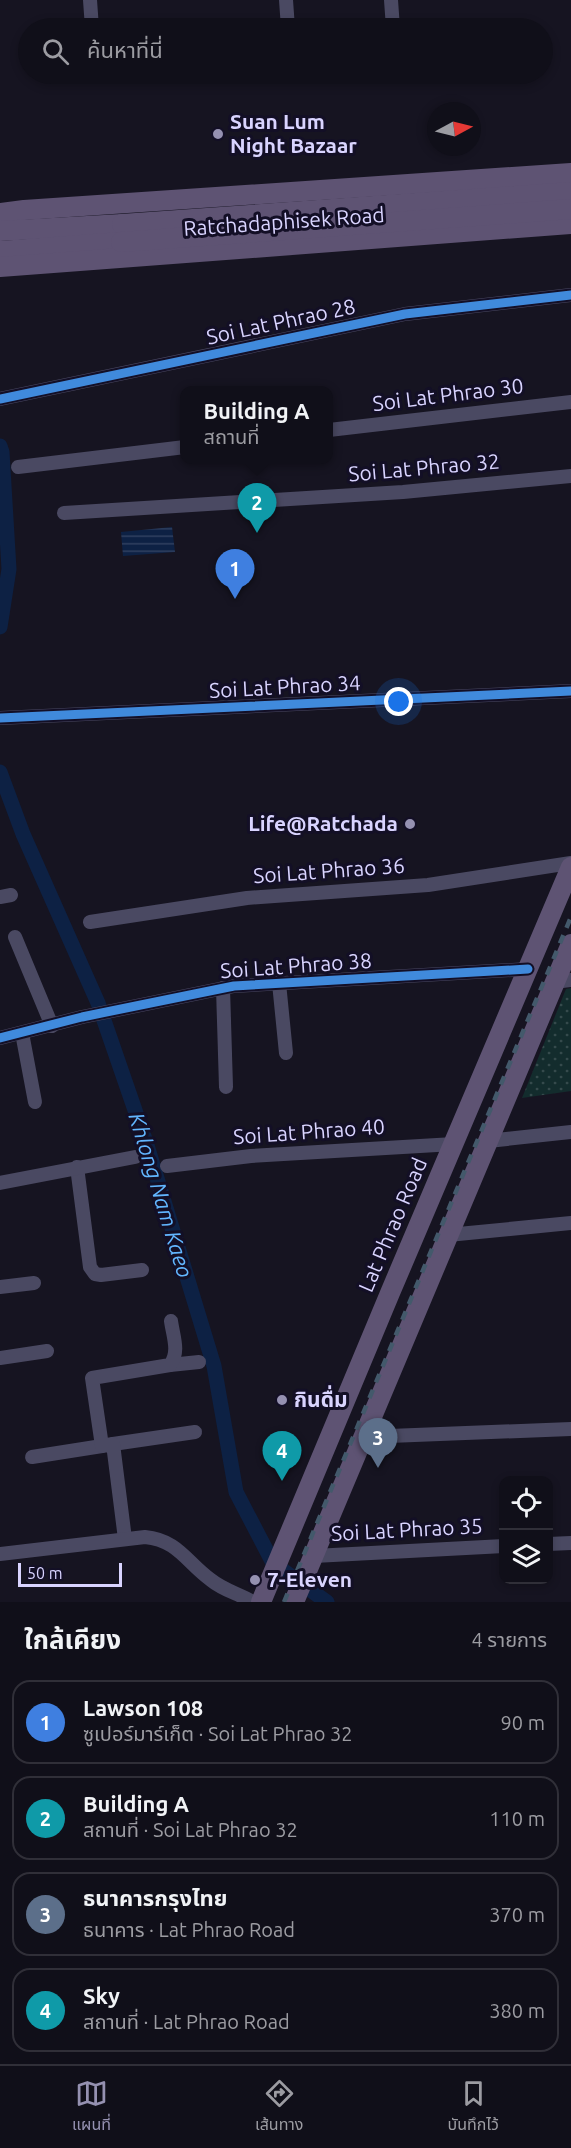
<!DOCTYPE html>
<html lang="th">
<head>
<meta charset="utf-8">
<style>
	body { margin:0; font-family:Ubuntu,"Noto Sans Thai",sans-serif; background:#1e1d26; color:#f1f3f6 }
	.controls { position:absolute; right:18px; bottom:18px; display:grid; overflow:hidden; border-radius:12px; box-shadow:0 3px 9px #0003 }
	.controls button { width:54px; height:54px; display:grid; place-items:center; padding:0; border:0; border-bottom:2px solid #302f38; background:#100f19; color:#f1f3f6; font:30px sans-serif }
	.compass { position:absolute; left:427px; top:102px; width:54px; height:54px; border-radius:50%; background:#100f19; box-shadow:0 3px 9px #0003; rotate:83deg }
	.scale { position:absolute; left:18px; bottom:15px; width:104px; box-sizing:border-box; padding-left:6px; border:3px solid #d9d4ff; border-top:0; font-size:16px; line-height:21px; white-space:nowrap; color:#d9d4ff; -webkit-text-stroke:4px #130f26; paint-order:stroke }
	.you { position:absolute; left:399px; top:702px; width:21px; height:21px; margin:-15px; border:4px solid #fff; border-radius:50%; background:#1a73e8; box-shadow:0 0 0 9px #1a73e833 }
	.badge { display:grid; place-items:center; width:39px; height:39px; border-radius:50%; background:#9591b1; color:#fff; font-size:20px; font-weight:700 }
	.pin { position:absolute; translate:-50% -50px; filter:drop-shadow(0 2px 3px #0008) }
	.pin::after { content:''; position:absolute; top:32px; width:21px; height:18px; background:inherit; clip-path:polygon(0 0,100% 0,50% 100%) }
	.popup { position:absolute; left:180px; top:386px; width:153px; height:78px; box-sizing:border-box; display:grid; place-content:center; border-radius:12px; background:#100f19; filter:drop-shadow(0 2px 4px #0005); font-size:20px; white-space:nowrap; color:#9c9ca2 }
	.popup b { font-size:22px; color:#f1f3f6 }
	.popup::after { content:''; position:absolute; left:50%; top:100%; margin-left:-12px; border:12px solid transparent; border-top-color:#100f19 }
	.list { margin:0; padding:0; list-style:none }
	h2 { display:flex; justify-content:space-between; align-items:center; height:78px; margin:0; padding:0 24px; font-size:26px }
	h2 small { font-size:20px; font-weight:400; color:#9c9ca2 }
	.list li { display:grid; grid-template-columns:39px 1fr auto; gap:18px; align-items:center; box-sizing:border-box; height:84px; margin:0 12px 12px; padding:0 12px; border:2px solid #302f38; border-radius:18px }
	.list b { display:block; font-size:22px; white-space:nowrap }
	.list p { margin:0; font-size:20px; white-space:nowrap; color:#9c9ca2 }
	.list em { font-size:20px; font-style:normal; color:#9c9ca2 }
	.icon { flex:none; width:33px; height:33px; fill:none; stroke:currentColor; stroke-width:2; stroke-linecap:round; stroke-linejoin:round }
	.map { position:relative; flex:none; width:571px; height:1602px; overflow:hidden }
	.search { position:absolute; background:#100f19; box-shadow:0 3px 9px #0003; left:18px; right:18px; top:18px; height:66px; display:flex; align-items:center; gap:15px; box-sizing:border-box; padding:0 21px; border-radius:33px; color:#9c9ca2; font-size:22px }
	.sheet { height:462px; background:#100f19 }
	nav { display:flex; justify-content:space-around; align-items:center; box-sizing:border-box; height:84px; border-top:2px solid #302f38; background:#100f19; font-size:16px; color:#9c9ca2 }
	nav a { display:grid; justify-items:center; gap:3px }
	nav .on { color:#9591b1 }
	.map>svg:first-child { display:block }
	.grass { fill:url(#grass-dots) }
	.water { fill:url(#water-rules) }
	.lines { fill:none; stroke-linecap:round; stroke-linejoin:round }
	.canal { stroke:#0d2144; stroke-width:15 }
	.minor { stroke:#4a4962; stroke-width:14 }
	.primary { stroke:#5e5373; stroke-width:20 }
	.rail { stroke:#43596b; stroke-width:4.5; stroke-dasharray:9 8; stroke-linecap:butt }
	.primary-bridge { stroke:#5e5373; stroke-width:20 }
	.cycleway-casing { stroke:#130f26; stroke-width:13 }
	.cycleway { stroke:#408adc; stroke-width:9 }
	.poi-dot { fill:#9591b1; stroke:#130f26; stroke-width:2 }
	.labels { text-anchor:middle; stroke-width:6; stroke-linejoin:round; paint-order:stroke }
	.poi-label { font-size:21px; font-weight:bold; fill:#d9d4ff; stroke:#130f26; text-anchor:start }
	.street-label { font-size:21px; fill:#d9d4ff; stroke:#130f26 }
	.water-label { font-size:22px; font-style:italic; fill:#62b6ff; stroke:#130f26 }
</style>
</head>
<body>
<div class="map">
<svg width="571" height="1602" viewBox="0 0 571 1602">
	<defs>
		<pattern id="grass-dots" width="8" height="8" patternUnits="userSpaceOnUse" patternTransform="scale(1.5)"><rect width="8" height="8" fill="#132c2d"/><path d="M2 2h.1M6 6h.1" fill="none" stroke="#354a4c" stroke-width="1.8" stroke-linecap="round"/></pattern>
		<pattern id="water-rules" width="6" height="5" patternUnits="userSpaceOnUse" patternTransform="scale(1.5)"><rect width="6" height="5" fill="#0d2144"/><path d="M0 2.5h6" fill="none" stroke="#304060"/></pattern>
	</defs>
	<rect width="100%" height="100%" fill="#161421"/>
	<polygon class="grass" points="571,988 571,1091 522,1098 566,989"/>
	<polygon class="water" points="172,527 175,552 123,556 121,532"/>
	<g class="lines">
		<g class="canal">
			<polyline points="0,446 2,452 9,569 0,627"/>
			<polyline points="0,772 23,834 98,1003 146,1142 214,1366 236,1492 273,1563 327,1602"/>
		</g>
		<g class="minor">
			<polyline points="90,0 92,28"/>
			<polyline points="286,0 288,28"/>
			<polyline points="391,0 393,28"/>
			<polyline points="0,399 405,314 571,295"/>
			<polyline points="329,430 571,402"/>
			<polyline points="18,467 185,447"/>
			<polyline points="64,513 403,492 571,476"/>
			<polyline points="0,718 571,691"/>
			<polyline points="0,897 11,895"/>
			<polyline points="90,922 247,898 428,885 571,863"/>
			<polyline points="15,937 52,1026"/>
			<polyline points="554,982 571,980"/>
			<polyline points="279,983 286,1053"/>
			<polyline points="223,988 226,1087"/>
			<polyline points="22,1033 35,1102"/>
			<polyline points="0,1038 82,1017 234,986 528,969"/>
			<polyline points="488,1141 571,1132"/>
			<polyline points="167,1166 251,1156 454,1144"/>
			<polyline points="77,1167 90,1267 95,1274 101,1275 142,1270"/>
			<polyline points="0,1183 135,1157"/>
			<polyline points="448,1235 571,1223"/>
			<polyline points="0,1287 34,1283"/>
			<polyline points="0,1358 47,1351"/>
			<polyline points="170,1365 199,1362"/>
			<polyline points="364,1437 571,1429"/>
			<polyline points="113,1444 195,1432"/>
			<polyline points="32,1457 102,1446"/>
			<path d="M 125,1539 L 113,1444 L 102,1446 L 92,1378 L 170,1365 C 180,1352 173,1336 171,1321"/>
			<polyline points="548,1544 571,1543"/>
			<path d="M 0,1554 L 145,1537 C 178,1540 187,1563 211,1580 C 223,1590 239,1594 253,1602"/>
			<polyline points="314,1556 504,1546"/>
		</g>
		<g class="primary">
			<polyline points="0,213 24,210 571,173"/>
			<polyline points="0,231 122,224"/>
			<polyline points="0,251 121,242"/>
			<polyline points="0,267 571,224"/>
			<polyline points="261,1602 390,1293 571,867"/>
			<polyline points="294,1602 571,944"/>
		</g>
		<polyline class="rail" points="284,1602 571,917"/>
		<g class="primary-bridge">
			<polyline points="122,224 571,192"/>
			<polyline points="121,242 571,209"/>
		</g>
		<g class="cycleway-casing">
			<g id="cycleway">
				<polyline points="0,399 405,314 571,295"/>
				<polyline points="0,718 571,691"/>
				<polyline points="0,1038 82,1017 234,986 528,969"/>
			</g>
		</g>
		<use href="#cycleway" class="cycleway"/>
	</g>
	<g class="poi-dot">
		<circle cx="218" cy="134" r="6"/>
		<circle cx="410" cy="824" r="6"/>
		<circle cx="282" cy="1400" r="6"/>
		<circle cx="255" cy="1580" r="6"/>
	</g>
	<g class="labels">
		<g class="poi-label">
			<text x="230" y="129">Suan Lum<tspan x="230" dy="24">Night Bazaar</tspan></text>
			<text x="398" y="831" text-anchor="end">Life@Ratchada</text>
			<text x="294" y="1407">กินดื่ม</text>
			<text x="267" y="1587">7-Eleven</text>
		</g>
		<g class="street-label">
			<text transform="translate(284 222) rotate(-4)" y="7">Ratchadaphisek Road</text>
			<text transform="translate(281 322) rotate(-12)" y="7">Soi Lat Phrao 28</text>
			<text transform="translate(448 395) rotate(-7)" y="7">Soi Lat Phrao 30</text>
			<text transform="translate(424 468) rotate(-5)" y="7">Soi Lat Phrao 32</text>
			<text transform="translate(285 687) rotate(-3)" y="7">Soi Lat Phrao 34</text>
			<text transform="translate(329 871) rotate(-4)" y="7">Soi Lat Phrao 36</text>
			<text transform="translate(296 966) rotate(-4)" y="7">Soi Lat Phrao 38</text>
			<text transform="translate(309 1132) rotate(-4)" y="7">Soi Lat Phrao 40</text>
			<text transform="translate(393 1225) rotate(-67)" y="7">Lat Phrao Road</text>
			<text transform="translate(407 1530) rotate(-3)" y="7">Soi Lat Phrao 35</text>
		</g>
		<g class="water-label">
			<text transform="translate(161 1195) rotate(73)" y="8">Khlong Nam Kaeo</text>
		</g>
	</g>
</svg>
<div class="controls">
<button><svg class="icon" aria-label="locate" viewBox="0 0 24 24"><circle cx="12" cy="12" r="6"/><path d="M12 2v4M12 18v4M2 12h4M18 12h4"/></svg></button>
<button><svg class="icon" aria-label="layers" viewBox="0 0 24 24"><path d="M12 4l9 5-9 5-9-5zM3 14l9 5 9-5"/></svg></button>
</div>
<svg class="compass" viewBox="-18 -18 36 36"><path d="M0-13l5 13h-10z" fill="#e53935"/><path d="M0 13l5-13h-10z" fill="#9c9ca2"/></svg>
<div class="scale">50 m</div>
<div class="you"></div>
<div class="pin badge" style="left:235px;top:599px;background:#3f7fe0">1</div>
<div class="pin badge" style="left:257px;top:533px;background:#0f9aa8">2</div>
<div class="popup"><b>Building A</b>สถานที่</div>
<div class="pin badge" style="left:378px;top:1468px;background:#5c6f8a">3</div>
<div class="pin badge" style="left:282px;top:1481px;background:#0f9aa8">4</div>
<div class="search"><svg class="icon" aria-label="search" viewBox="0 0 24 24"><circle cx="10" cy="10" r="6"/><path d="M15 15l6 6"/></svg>ค้นหาที่นี่</div>
</div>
<section class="sheet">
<h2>ใกล้เคียง<small>4 รายการ</small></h2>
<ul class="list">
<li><span class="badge" style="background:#3f7fe0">1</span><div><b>Lawson 108</b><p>ซูเปอร์มาร์เก็ต · Soi Lat Phrao 32</p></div><em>90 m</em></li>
<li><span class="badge" style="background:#0f9aa8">2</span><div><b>Building A</b><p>สถานที่ · Soi Lat Phrao 32</p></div><em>110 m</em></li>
<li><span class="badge" style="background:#5c6f8a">3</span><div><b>ธนาคารกรุงไทย</b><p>ธนาคาร · Lat Phrao Road</p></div><em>370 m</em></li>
<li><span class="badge" style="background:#0f9aa8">4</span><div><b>Sky</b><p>สถานที่ · Lat Phrao Road</p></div><em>380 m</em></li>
</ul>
</section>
<nav>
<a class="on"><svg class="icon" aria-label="map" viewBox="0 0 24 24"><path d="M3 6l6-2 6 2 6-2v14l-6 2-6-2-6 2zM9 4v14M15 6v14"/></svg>แผนที่</a>
<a><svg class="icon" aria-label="directions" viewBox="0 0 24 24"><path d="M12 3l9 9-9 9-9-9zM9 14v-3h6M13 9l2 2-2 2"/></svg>เส้นทาง</a>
<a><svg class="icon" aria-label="saved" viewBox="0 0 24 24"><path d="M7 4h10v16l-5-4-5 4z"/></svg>บันทึกไว้</a>
</nav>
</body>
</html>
